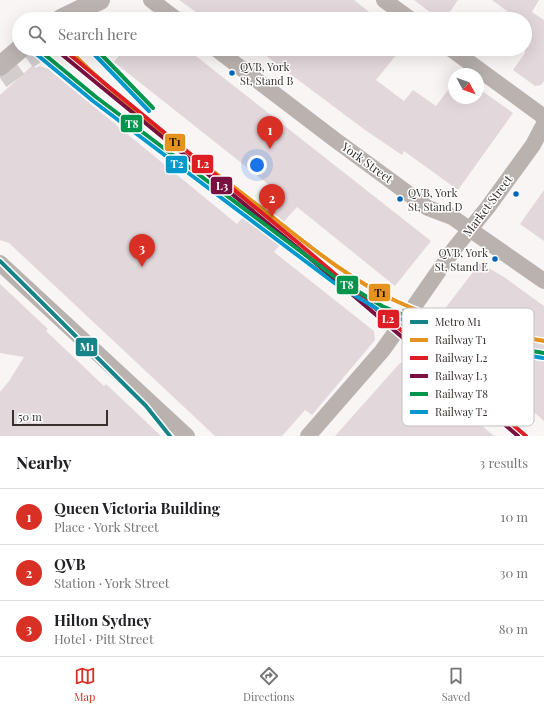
<!DOCTYPE html>
<html lang="en">
<head>
<meta charset="utf-8">
<style>
	body { margin:0; font-family:"Playfair Display",serif; background:#f6f6f6; color:#202124 }
	.compass { position:absolute; left:448px; top:68px; width:36px; height:36px; border-radius:50%; background:#fff; box-shadow:0 4px 16px #0002; rotate:131deg }
	.scale { position:absolute; left:12px; bottom:10px; width:96px; box-sizing:border-box; padding-left:4px; border:2px solid #39302f; border-top:0; font-size:11px; line-height:14px; white-space:nowrap; color:#39302f; -webkit-text-stroke:3px #fff; paint-order:stroke }
	.you { position:absolute; left:257px; top:165px; width:14px; height:14px; margin:-10px; border:3px solid #fff; border-radius:50%; background:#1a73e8; box-shadow:0 0 0 6px #1a73e833 }
	.badge { display:grid; place-items:center; width:26px; height:26px; border-radius:50%; background:#d93025; color:#fff; font-size:13px; font-weight:700 }
	.pin { position:absolute; translate:-50% -33px; filter:drop-shadow(0 1px 2px #0008) }
	.pin::after { content:''; position:absolute; top:21px; width:14px; height:12px; background:inherit; clip-path:polygon(0 0,100% 0,50% 100%) }
	.list { margin:0; padding:0; list-style:none }
	h2 { display:flex; justify-content:space-between; align-items:center; height:52px; margin:0; padding:0 16px; font-size:17px }
	h2 small { font-size:13px; font-weight:400; color:#757577 }
	.list li { display:grid; grid-template-columns:26px 1fr auto; gap:12px; align-items:center; box-sizing:border-box; height:56px; padding:0 16px; border-top:1px solid #e0e0e0 }
	.list b { display:block; font-size:15px; white-space:nowrap }
	.list p { margin:0; font-size:13px; white-space:nowrap; color:#757577 }
	.list em { font-size:13px; font-style:normal; color:#757577 }
	.icon { flex:none; width:22px; height:22px; fill:none; stroke:currentColor; stroke-width:2; stroke-linecap:round; stroke-linejoin:round }
	.map { position:relative; flex:none; width:544px; height:436px; overflow:hidden }
	.search { position:absolute; background:#fff; box-shadow:0 4px 16px #0002; left:12px; right:12px; top:12px; height:44px; display:flex; align-items:center; gap:10px; box-sizing:border-box; padding:0 14px; border-radius:22px; color:#757577; font-size:15px }
	.sheet { height:220px; background:#fff }
	nav { display:flex; justify-content:space-around; align-items:center; box-sizing:border-box; height:56px; border-top:1px solid #e0e0e0; background:#fff; font-size:11px; color:#757577 }
	nav a { display:grid; justify-items:center; gap:2px }
	nav .on { color:#d93025 }
	.map>svg:first-child { display:block }
	.building { fill:#e2d7da }
	.lines { fill:none; stroke-linecap:round; stroke-linejoin:round }
	.highway-tunnel { stroke:#d3cecd; stroke-width:22; stroke-dasharray:22 11; stroke-linecap:butt }
	.minor { stroke:#b9b2af; stroke-width:16 }
	.major { stroke:#bcb4b2; stroke-width:20 }
	.rail-1-casing { stroke:#fff; stroke-width:7 }
	.rail-2-casing { stroke:#fff; stroke-width:7 }
	.rail-3-casing { stroke:#fff; stroke-width:7 }
	.rail-4-casing { stroke:#fff; stroke-width:7 }
	.rail-5-casing { stroke:#fff; stroke-width:7 }
	.rail-1 { stroke:#e6921e; stroke-width:4 }
	.rail-2 { stroke:#dd1e25; stroke-width:4 }
	.rail-3 { stroke:#781140; stroke-width:4 }
	.rail-4 { stroke:#00954c; stroke-width:4 }
	.rail-5 { stroke:#0098cd; stroke-width:4 }
	.metro-1-casing { stroke:#fff; stroke-width:7 }
	.metro-1 { stroke:#168388; stroke-width:4 }
	.bus-dot { fill:#0065bd; stroke:#fff; stroke-width:1.5 }
	.labels { text-anchor:middle; stroke-width:3; stroke-linejoin:round; paint-order:stroke }
	.bus-label { font-size:11px; fill:#39302f; stroke:#fff; text-anchor:start }
	.street-label { font-size:12px; fill:#39302f; stroke:#fff }
	.key { fill:#fff; stroke:#c4c1c1; stroke-width:1 }
	.key-label { font-size:11px; fill:#39302f }
	.line-badge { stroke:#fff; stroke-width:1.5 }
	.badge-label { font-size:11px; text-anchor:middle; font-weight:bold; fill:#fff }
	.pale-badge-label { font-size:11px; text-anchor:middle; font-weight:bold; fill:#111 }
</style>
</head>
<body>
<div class="map">
<svg width="544" height="436" viewBox="0 0 544 436">
	<rect width="100%" height="100%" fill="#faf5f5"/>
	<g class="building">
		<polygon points="179,0 354,0 378,19 206,19"/>
		<polygon points="414,0 458,0 445,19 439,19"/>
		<polygon points="492,0 539,0 532,12 544,20 544,81 541,85 535,86 513,70 525,53 525,26 526,24 525,19 518,19"/>
		<polygon points="124,49 187,49 431,241 395,286 297,207 277,229 286,237 274,252 374,331 375,340 312,415 305,410 282,436 215,436 9,243 0,240 0,95 33,65 35,68 40,66 48,69 237,224 251,207 260,215 278,192 114,62"/>
		<polygon points="257,49 401,49 376,80 404,101 413,90 436,106 454,82 454,98 478,98 478,88 513,113 458,190 404,151 402,155 365,130"/>
		<polygon points="544,190 544,241 520,224"/>
		<polygon points="480,263 504,277 544,306 544,421 433,324"/>
		<polygon points="0,284 48,329 46,331 104,386 106,384 161,436 0,436 0,392 9,381 24,357 0,353"/>
		<polygon points="413,362 484,422 481,425 494,436 335,436 400,363"/>
	</g>
	<g class="lines">
		<polyline class="highway-tunnel" points="0,78 40,49"/>
		<g class="minor">
			<polyline points="151,0 176,19"/>
			<polyline points="384,0 410,19"/>
			<polyline points="216,49 334,139 428,208 452,217 544,281"/>
			<polyline points="451,49 544,117"/>
			<polyline points="0,263 187,436"/>
			<polyline points="308,436 382,351 413,308 454,249 488,207 533,145 544,124"/>
		</g>
		<g class="major">
			<polyline points="61,19 100,0"/>
			<polyline points="0,66 20,49"/>
		</g>
		<g class="rail-1-casing">
			<path id="rail-1" d="M 68,49 C 98,79 130,107 163,133 C 192,156 223,178 252,201 C 298,236 342,276 396,301 C 442,323 494,332 544,341"/>
		</g>
		<g class="rail-2-casing">
			<polyline id="rail-2" points="63,49 296,241 526,436"/>
		</g>
		<g class="rail-3-casing">
			<polyline id="rail-3" points="60,53 293,244 518,436"/>
		</g>
		<g class="rail-4-casing">
			<g id="rail-4">
				<polyline points="38,49 96,97 336,278 382,306 443,331 503,346 544,353"/>
				<polyline points="96,49 153,108"/>
			</g>
		</g>
		<g class="rail-5-casing">
			<g id="rail-5">
				<polyline points="92,52 149,111"/>
				<polyline points="35,53 93,101 333,282 379,310 442,336 502,351 543,358"/>
			</g>
		</g>
		<use href="#rail-1" class="rail-1"/>
		<use href="#rail-2" class="rail-2"/>
		<use href="#rail-3" class="rail-3"/>
		<use href="#rail-4" class="rail-4"/>
		<use href="#rail-5" class="rail-5"/>
		<g class="metro-1-casing">
			<polyline id="metro-1" points="0,261 146,406 170,436"/>
		</g>
		<use href="#metro-1" class="metro-1"/>
	</g>
	<g class="bus-dot">
		<circle cx="232" cy="73" r="3.5"/>
		<circle cx="516" cy="194" r="3.5"/>
		<circle cx="400" cy="199" r="3.5"/>
		<circle cx="495" cy="259" r="3.5"/>
	</g>
	<g class="labels">
		<g class="bus-label">
			<text x="240" y="71">QVB, York<tspan x="240" dy="14">St, Stand B</tspan></text>
			<text x="408" y="197">QVB, York<tspan x="408" dy="14">St, Stand D</tspan></text>
			<text x="488" y="257" text-anchor="end">QVB, York<tspan x="488" dy="14">St, Stand E</tspan></text>
		</g>
		<g class="street-label">
			<text transform="translate(367 163) rotate(36)" y="4">York Street</text>
			<text transform="translate(488 206) rotate(-53)" y="4">Market Street</text>
		</g>
	</g>
	<rect x="402" y="308" width="132" height="118" rx="6" class="key"/>
	<rect x="410" y="320" width="18" height="4" fill="#168388"/>
	<rect x="410" y="338" width="18" height="4" fill="#e6921e"/>
	<rect x="410" y="356" width="18" height="4" fill="#dd1e25"/>
	<rect x="410" y="374" width="18" height="4" fill="#781140"/>
	<rect x="410" y="392" width="18" height="4" fill="#00954c"/>
	<rect x="410" y="410" width="18" height="4" fill="#0098cd"/>
	<g class="key-label">
		<text x="435" y="326">Metro M1</text>
		<text x="435" y="344">Railway T1</text>
		<text x="435" y="362">Railway L2</text>
		<text x="435" y="380">Railway L3</text>
		<text x="435" y="398">Railway T8</text>
		<text x="435" y="416">Railway T2</text>
	</g>
	<g class="line-badge">
		<rect x="120" y="114" width="23" height="19" rx="4" fill="#00954c"/>
		<rect x="164" y="133" width="22" height="19" rx="4" fill="#e6921e"/>
		<rect x="191" y="154" width="23" height="20" rx="4" fill="#dd1e25"/>
		<rect x="165" y="155" width="23" height="19" rx="4" fill="#0098cd"/>
		<rect x="210" y="176" width="23" height="19" rx="4" fill="#781140"/>
		<rect x="336" y="275" width="23" height="20" rx="4" fill="#00954c"/>
		<rect x="368" y="283" width="23" height="19" rx="4" fill="#e6921e"/>
		<rect x="377" y="309" width="23" height="20" rx="4" fill="#dd1e25"/>
		<rect x="75" y="337" width="23" height="20" rx="4" fill="#168388"/>
	</g>
	<g class="badge-label">
		<text x="132" y="128">T8</text>
		<text x="203" y="168">L2</text>
		<text x="177" y="168">T2</text>
		<text x="222" y="190">L3</text>
		<text x="347" y="289">T8</text>
		<text x="388" y="323">L2</text>
		<text x="87" y="351">M1</text>
	</g>
	<g class="pale-badge-label">
		<text x="175" y="146">T1</text>
		<text x="380" y="297">T1</text>
	</g>
</svg>
<svg class="compass" viewBox="-18 -18 36 36"><path d="M0-13l5 13h-10z" fill="#e53935"/><path d="M0 13l5-13h-10z" fill="#757577"/></svg>
<div class="scale">50 m</div>
<div class="you"></div>
<div class="pin badge" style="left:270px;top:149px">1</div>
<div class="pin badge" style="left:272px;top:217px">2</div>
<div class="pin badge" style="left:142px;top:267px">3</div>
<div class="search"><svg class="icon" aria-label="search" viewBox="0 0 24 24"><circle cx="10" cy="10" r="6"/><path d="M15 15l6 6"/></svg>Search here</div>
</div>
<section class="sheet">
<h2>Nearby<small>3 results</small></h2>
<ul class="list">
<li><span class="badge">1</span><div><b>Queen Victoria Building</b><p>Place · York Street</p></div><em>10 m</em></li>
<li><span class="badge">2</span><div><b>QVB</b><p>Station · York Street</p></div><em>30 m</em></li>
<li><span class="badge">3</span><div><b>Hilton Sydney</b><p>Hotel · Pitt Street</p></div><em>80 m</em></li>
</ul>
</section>
<nav>
<a class="on"><svg class="icon" aria-label="map" viewBox="0 0 24 24"><path d="M3 6l6-2 6 2 6-2v14l-6 2-6-2-6 2zM9 4v14M15 6v14"/></svg>Map</a>
<a><svg class="icon" aria-label="directions" viewBox="0 0 24 24"><path d="M12 3l9 9-9 9-9-9zM9 14v-3h6M13 9l2 2-2 2"/></svg>Directions</a>
<a><svg class="icon" aria-label="saved" viewBox="0 0 24 24"><path d="M7 4h10v16l-5-4-5 4z"/></svg>Saved</a>
</nav>
</body>
</html>
